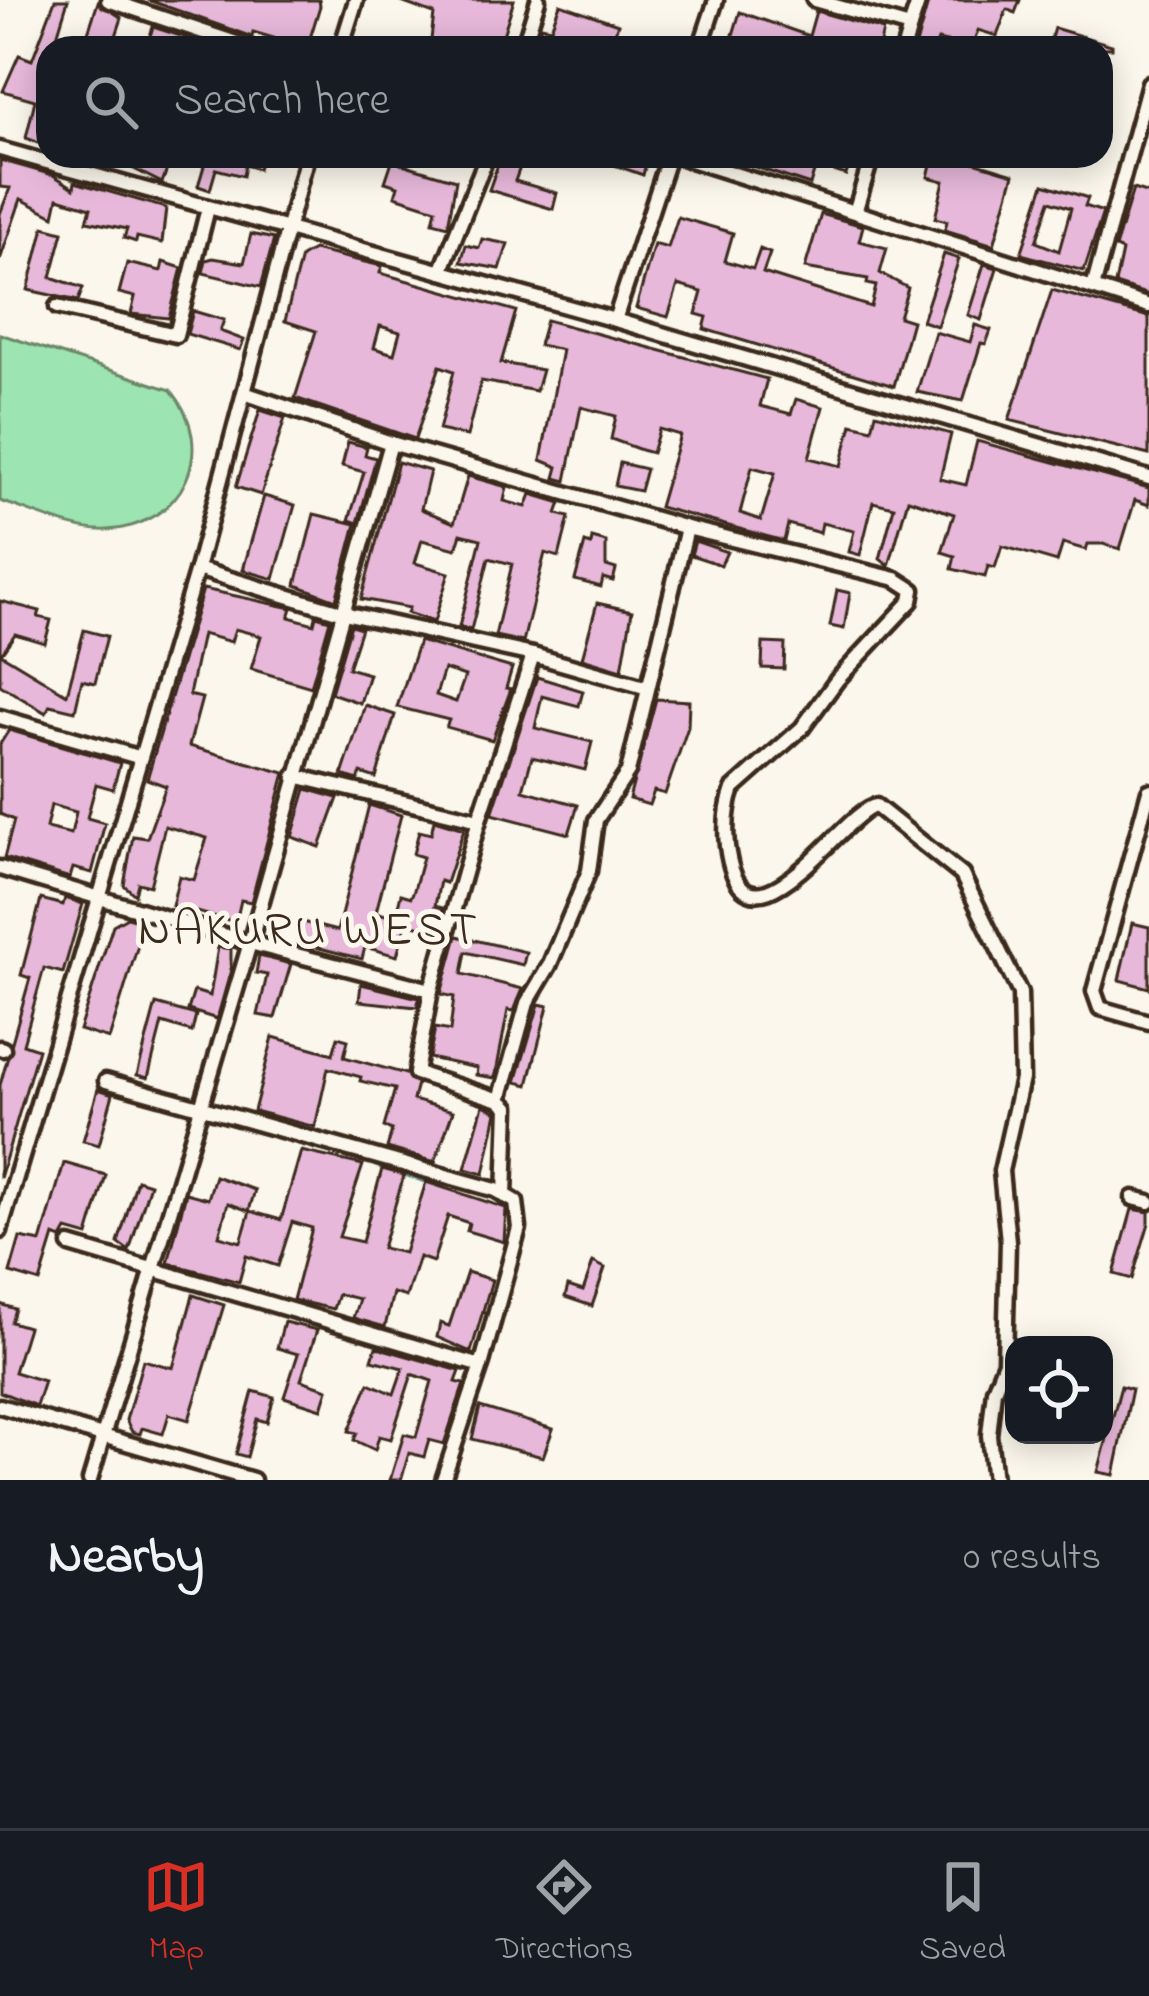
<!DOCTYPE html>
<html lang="en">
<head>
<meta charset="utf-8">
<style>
	body { margin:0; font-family:"Indie Flower",sans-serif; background:#242831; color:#f1f3f6 }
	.controls { position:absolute; right:36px; bottom:36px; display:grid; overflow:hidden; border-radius:24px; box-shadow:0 6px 30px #0003 }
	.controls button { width:108px; height:108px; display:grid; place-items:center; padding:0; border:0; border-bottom:3px solid #363941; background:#171b24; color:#f1f3f6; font:60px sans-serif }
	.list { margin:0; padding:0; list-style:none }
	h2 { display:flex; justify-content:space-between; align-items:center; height:156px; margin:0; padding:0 48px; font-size:51px }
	h2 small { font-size:39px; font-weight:400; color:#9ea1a6 }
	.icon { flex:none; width:66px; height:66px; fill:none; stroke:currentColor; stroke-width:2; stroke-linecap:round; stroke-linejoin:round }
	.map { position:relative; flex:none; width:1149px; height:1480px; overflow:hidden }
	.search { position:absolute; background:#171b24; box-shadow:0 6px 30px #0003; left:36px; right:36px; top:36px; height:132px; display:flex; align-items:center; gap:30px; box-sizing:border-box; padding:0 42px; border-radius:36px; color:#9ea1a6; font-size:45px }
	.sheet { height:348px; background:#171b24 }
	nav { display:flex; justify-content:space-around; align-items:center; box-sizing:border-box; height:168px; border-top:3px solid #363941; background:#171b24; font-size:33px; color:#9ea1a6 }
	nav a { display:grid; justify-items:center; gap:6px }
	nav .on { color:#d93025 }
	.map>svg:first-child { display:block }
	.green { fill:#9ce4b1; stroke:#6c8768; stroke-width:3 }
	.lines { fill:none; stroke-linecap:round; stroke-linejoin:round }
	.stream { stroke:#638c8e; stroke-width:4.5 }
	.building { fill:#e7b8da; stroke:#3b2a1e; stroke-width:3; fill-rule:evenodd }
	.street-casing { stroke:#3b2a1e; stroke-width:21 }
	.street { stroke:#fbf7ec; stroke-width:12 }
	.labels { text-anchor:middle; stroke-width:10; stroke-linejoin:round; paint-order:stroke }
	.quarter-label { font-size:48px; letter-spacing:3px; fill:#3b2a1e; stroke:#fbf7ec }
</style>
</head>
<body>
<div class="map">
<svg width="1149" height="1480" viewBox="0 0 1149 1480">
	<rect width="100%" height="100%" fill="#fbf7ec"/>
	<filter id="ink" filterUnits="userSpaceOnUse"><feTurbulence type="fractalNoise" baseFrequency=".00833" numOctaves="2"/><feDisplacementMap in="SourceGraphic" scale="24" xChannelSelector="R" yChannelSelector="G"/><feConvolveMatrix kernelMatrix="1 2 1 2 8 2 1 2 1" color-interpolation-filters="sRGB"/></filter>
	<g filter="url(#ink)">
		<path class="green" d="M 0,334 L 171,390 C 219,449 184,525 108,530 C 74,532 33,511 0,501 Z"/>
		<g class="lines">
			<g class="stream">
				<polyline points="215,1103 244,1114"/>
				<polyline points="279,1136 331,1152"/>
				<polyline points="346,1157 363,1161"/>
				<polyline points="375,1165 444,1187"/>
			</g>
		</g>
		<g class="building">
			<polygon points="55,0 68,0 57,36 65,39 61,48 48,48 48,123 39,143 26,138 35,100 3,91 19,55 32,60"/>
			<polygon points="148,0 319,0 320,6 307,48 253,32 252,37"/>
			<polygon points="396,0 514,0 499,48 430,48 434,14"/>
			<polygon points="929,0 1020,0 1015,13 1007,9 997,36 978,30 972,48 938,40 935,48 915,48"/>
			<polygon points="98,2 122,18 112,48 83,48"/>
			<polygon points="560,4 618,24 611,44 587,35 583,48 536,41 541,26 551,28"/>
			<polygon points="816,11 883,30 879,48 729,48 740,12 809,36"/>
			<polygon points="153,27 212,46 211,48 146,48"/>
			<polygon points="1054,28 1112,45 1112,48 1048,48"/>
			<polygon points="134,156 172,156 162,183 130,167"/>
			<polygon points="207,156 262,156 258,169 245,165 243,176 216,169 210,190 198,186"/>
			<polygon points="501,156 524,156 515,181 557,193 553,209 489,190"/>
			<polygon points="589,156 648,156 643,175"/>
			<polygon points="722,156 852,156 846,175 816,165 810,185"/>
			<polygon points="933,156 954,156 1014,174 994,245 945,230 947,221 935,218 944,181 928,177"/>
			<polygon points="0,160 53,175 74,188 75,182 166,208 162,243 137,237 136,242 124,238 127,229 87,221 91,208 58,198 54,216 21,199 0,260 0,214 10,188 0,187"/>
			<polygon points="392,161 456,180 448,226 433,222 436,209 395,196 398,186 385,182"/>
			<path d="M 1044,184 L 1088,198 L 1085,206 L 1103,212 L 1084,271 L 1021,254 ZM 1050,201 L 1071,208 L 1059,251 L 1036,242 Z"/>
			<polygon points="1133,189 1149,194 1149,295 1115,284 1122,251 1115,248"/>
			<polygon points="821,214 863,226 859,241 887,248 880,273 908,288 899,317 912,321 894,386 704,329 707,317 696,314 702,292 678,285 668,317 636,308 654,244 668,248 678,217 733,233 725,261 753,269 760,249 770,253 763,273 871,307 876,286 867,284 868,279 805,268"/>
			<polygon points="44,227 63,232 51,277 83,288 78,301 28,290"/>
			<polygon points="251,234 274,239 261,287 203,273 206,260 213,258 244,263"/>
			<polygon points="482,239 508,244 500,269 461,262 466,245 479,248"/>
			<path d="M 313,250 L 382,266 L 380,273 L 516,311 L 501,363 L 542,370 L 536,391 L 481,381 L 467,436 L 439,430 L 454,371 L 440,366 L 415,439 L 295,398 L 316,331 L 285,321 L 301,257 ZM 380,326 L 400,332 L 394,354 L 374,348 Z"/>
			<polygon points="944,254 959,259 937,326 922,321"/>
			<polygon points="163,262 182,268 169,318 131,314 135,297 119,293 127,263 161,271"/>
			<polygon points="984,264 997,268 981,320 968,315"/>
			<polygon points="1052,290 1149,317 1149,455 1009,420"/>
			<polygon points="193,311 224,320 220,331 244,340 240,350 187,334"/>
			<path d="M 546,320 L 767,379 L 760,406 L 791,414 L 796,399 L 823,407 L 809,458 L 841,466 L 852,424 L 872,429 L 876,413 L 951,434 L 940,479 L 966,485 L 977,441 L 1149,488 L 1149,505 L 1135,500 L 1120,549 L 1103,544 L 1088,544 L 1086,550 L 1063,543 L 1057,562 L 1002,546 L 995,568 L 988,566 L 985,577 L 952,569 L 955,556 L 942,552 L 954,514 L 908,499 L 889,566 L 880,559 L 894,507 L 873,502 L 860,555 L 849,552 L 854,531 L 822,523 L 820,533 L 788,524 L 784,541 L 659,507 L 680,435 L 659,429 L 652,453 L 641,450 L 611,439 L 616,416 L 581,407 L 566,481 L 555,478 L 558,467 L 541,460 L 562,350 L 539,345 ZM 752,467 L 775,473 L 761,520 L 740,513 Z"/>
			<polygon points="975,325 991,330 986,344 981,343 963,401 917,392 935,332 970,342"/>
			<polygon points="260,410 285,418 261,495 236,487"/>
			<polygon points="348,442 367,447 365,455 376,458 358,523 349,520 364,472 342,466"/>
			<polygon points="398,462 430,471 421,509 454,523 468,476 507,487 504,501 526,507 531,494 561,503 557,514 569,517 559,557 545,553 523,642 495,636 512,564 489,558 471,630 459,627 481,539 461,534 456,549 422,540 415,563 449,573 434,622 407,613 409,608 361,599"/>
			<polygon points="620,463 646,469 640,491 615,486"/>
			<polygon points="264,496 295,505 274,579 243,570"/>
			<polygon points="314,514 356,524 336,600 296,585"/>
			<polygon points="592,538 606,542 606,566 616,569 613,581 603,578 601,587 575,580 585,543 591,545"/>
			<polygon points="695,541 727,552 721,565 691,555"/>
			<polygon points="203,589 292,608 289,617 314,624 316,616 330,620 311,687 251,669 261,636 235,629 231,642 202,634 189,695 202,698 189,746 285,773 251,902 241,900 236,922 172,906 179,876 194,880 207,838 165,826 150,886 138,883 135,895 124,885 133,836 147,838 166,786 147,779"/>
			<polygon points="837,590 850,593 844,629 830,626"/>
			<polygon points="0,601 40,611 38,617 51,620 45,643 15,634 1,654 67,694 84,630 107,636 95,683 82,680 75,711 50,705 46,713 0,685"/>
			<polygon points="597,603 632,611 622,670 582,658"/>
			<polygon points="351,625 361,628 348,668 369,674 360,703 331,693"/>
			<path d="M 419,641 L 512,668 L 506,688 L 511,689 L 492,740 L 446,727 L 449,720 L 397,707 ZM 444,669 L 465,676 L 456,702 L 436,695 Z"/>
			<polygon points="763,643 785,644 784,669 762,668"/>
			<polygon points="537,677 583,691 579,706 542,696 535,728 592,742 585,770 532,757 523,790 578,805 569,834 492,814"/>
			<polygon points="656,699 689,701 688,727 665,794 654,791 649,805 629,799"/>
			<polygon points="365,705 395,715 376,778 361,773 358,780 342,775"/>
			<path d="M 9,730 L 120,763 L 113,789 L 96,784 L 87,818 L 105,823 L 92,873 L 73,868 L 70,878 L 4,858 L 14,820 L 0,814 L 0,744 ZM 51,805 L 76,812 L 71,834 L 46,828 Z"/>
			<polygon points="306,789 338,798 320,847 292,837"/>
			<polygon points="369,805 401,815 376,912 395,918 401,894 411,897 414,890 423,857 413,854 419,831 431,834 434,820 464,829 446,883 440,881 435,906 443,908 437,931 406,923 397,956 365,947 362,959 300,943 302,922 337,931"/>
			<polygon points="65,898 83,904 63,973 44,968 23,1044 38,1049 0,1178 0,1085 30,978 21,975 41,899 63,905"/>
			<polygon points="127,917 144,922 143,929 109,1039 79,1030 113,925"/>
			<polygon points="1132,923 1149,927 1149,988 1119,980"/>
			<polygon points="457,936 526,952 523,965 466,952 462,974 523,989 514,1011 508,1010 495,1078 476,1075 477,1068 429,1058 435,1028 450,1031 454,997 441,994"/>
			<polygon points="218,947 231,949 231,970 217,1019 188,1010 194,991 210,996"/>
			<polygon points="259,956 291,964 275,1018 258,1015 267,975 256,973"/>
			<polygon points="361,984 419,998 417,1007 359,1001"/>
			<polygon points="156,1004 196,1015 192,1032 162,1023 148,1078 137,1075"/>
			<polygon points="539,1004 548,1006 528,1085 516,1082"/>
			<polygon points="273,1037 333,1054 338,1037 348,1040 344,1057 406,1074 417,1084 413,1100 453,1111 435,1162 387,1148 392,1130 384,1127 395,1089 360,1081 361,1077 328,1068 315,1127 254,1111"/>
			<polygon points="98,1089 113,1094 99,1145 83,1141"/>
			<polygon points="483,1105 497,1112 484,1174 465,1169"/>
			<polygon points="301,1151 363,1165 339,1237 362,1242 382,1169 404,1175 382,1248 404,1253 426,1182 506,1208 504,1242 467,1231 469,1223 448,1216 433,1262 419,1257 406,1297 393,1293 385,1327 353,1318 359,1299 338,1294 333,1309 293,1300 312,1228 292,1222 278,1266 246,1256 239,1282 168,1263 186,1193 208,1199 215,1176 255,1190 249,1211 228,1203 219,1236 241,1242 250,1211 281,1220"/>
			<polygon points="64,1163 106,1175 88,1236 67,1230 62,1239 54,1236 40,1282 10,1273 20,1238 41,1242"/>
			<polygon points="137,1180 150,1184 129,1251 118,1243"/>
			<polygon points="1132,1209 1149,1212 1149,1223 1132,1279 1114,1274"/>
			<polygon points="593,1262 605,1268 592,1306 565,1297 568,1286 583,1291"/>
			<polygon points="467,1272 492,1280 471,1352 437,1337 440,1323 449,1326"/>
			<polygon points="193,1295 224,1305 189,1420 169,1414 163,1434 142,1428 140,1434 132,1432 126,1420 143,1360 173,1368"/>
			<polygon points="0,1304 15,1309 11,1322 28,1327 14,1372 44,1381 36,1406 0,1392"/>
			<polygon points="284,1322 317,1330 301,1380 328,1389 322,1409 284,1397 298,1354 277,1348"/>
			<polygon points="376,1347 460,1371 456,1382 464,1384 444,1444 429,1440 424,1457 409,1453 401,1480 390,1480 404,1434 416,1437 432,1381 412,1374 391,1439 379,1436 375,1450 354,1440 357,1433 349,1431 369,1383 394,1394 403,1368 372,1360"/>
			<polygon points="1121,1386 1132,1389 1114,1475 1098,1472"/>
			<polygon points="253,1391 274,1397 267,1422 257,1419 247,1457 236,1454"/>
			<polygon points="480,1407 553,1429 543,1457 472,1439"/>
		</g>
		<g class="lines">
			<g class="street-casing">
				<g id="street">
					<polyline points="108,0 251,48"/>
					<polyline points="814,0 910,27 919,0"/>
					<polyline points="341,48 356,0"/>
					<polyline points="523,48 538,0"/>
					<polyline points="700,48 716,0"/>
					<polyline points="904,48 910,27"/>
					<polyline points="0,149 615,320 1149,478"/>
					<polyline points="678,156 1093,288 1149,83"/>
					<polyline points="856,209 872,156"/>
					<polyline points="441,272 487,156"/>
					<polyline points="1093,288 1149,306"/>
					<polyline points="57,307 176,335 208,208"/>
					<polyline points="615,320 669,156"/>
					<polyline points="244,393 391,443 250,943 431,990 416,1073 500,1100 508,1107 505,1196"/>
					<path d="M 391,443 L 687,528 L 896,579 L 913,590 L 911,601 L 837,680 L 802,728 L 733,789 C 726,808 725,826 727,846 C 743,972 846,808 876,806 L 962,875 L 1020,993 L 1022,1079 L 1001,1171 L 1008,1241 L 1005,1362 L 994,1390 L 989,1435 L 994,1480"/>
					<polyline points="197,569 344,613 533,655 479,820 295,776"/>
					<polyline points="533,655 648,688"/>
					<polyline points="0,717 138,757"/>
					<polyline points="1149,791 1094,991 1100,1008 1149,1022"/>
					<polyline points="0,868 250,943 90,1480"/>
					<polyline points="431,990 479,820"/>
					<polyline points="0,1048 3,1049"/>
					<polyline points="500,1100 527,1003 549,966 589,871 596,820 628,772 687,528"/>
					<polyline points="1133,1198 1149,1202"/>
					<polyline points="0,1231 197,569 307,156"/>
					<polyline points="70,1245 481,1366 519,1228 516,1202 496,1190 106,1081"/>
					<polyline points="0,1406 253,1480"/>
					<polyline points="443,1480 481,1366"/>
				</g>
			</g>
			<use href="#street" class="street"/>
		</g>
	</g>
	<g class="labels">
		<g class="quarter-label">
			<text x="309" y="944">NAKURU WEST</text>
		</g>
	</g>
</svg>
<div class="controls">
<button><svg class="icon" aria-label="locate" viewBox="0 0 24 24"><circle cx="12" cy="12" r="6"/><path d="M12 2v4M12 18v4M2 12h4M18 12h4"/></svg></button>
</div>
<div class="search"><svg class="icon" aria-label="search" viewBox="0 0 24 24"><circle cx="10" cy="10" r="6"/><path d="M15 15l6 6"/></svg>Search here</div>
</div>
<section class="sheet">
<h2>Nearby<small>0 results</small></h2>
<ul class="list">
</ul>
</section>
<nav>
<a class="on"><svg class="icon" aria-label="map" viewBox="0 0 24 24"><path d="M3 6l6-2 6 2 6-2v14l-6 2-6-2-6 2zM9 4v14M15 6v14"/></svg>Map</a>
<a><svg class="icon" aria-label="directions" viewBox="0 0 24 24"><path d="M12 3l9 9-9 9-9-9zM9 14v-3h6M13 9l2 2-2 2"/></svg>Directions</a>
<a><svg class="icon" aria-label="saved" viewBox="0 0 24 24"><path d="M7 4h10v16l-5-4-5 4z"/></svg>Saved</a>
</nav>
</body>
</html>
